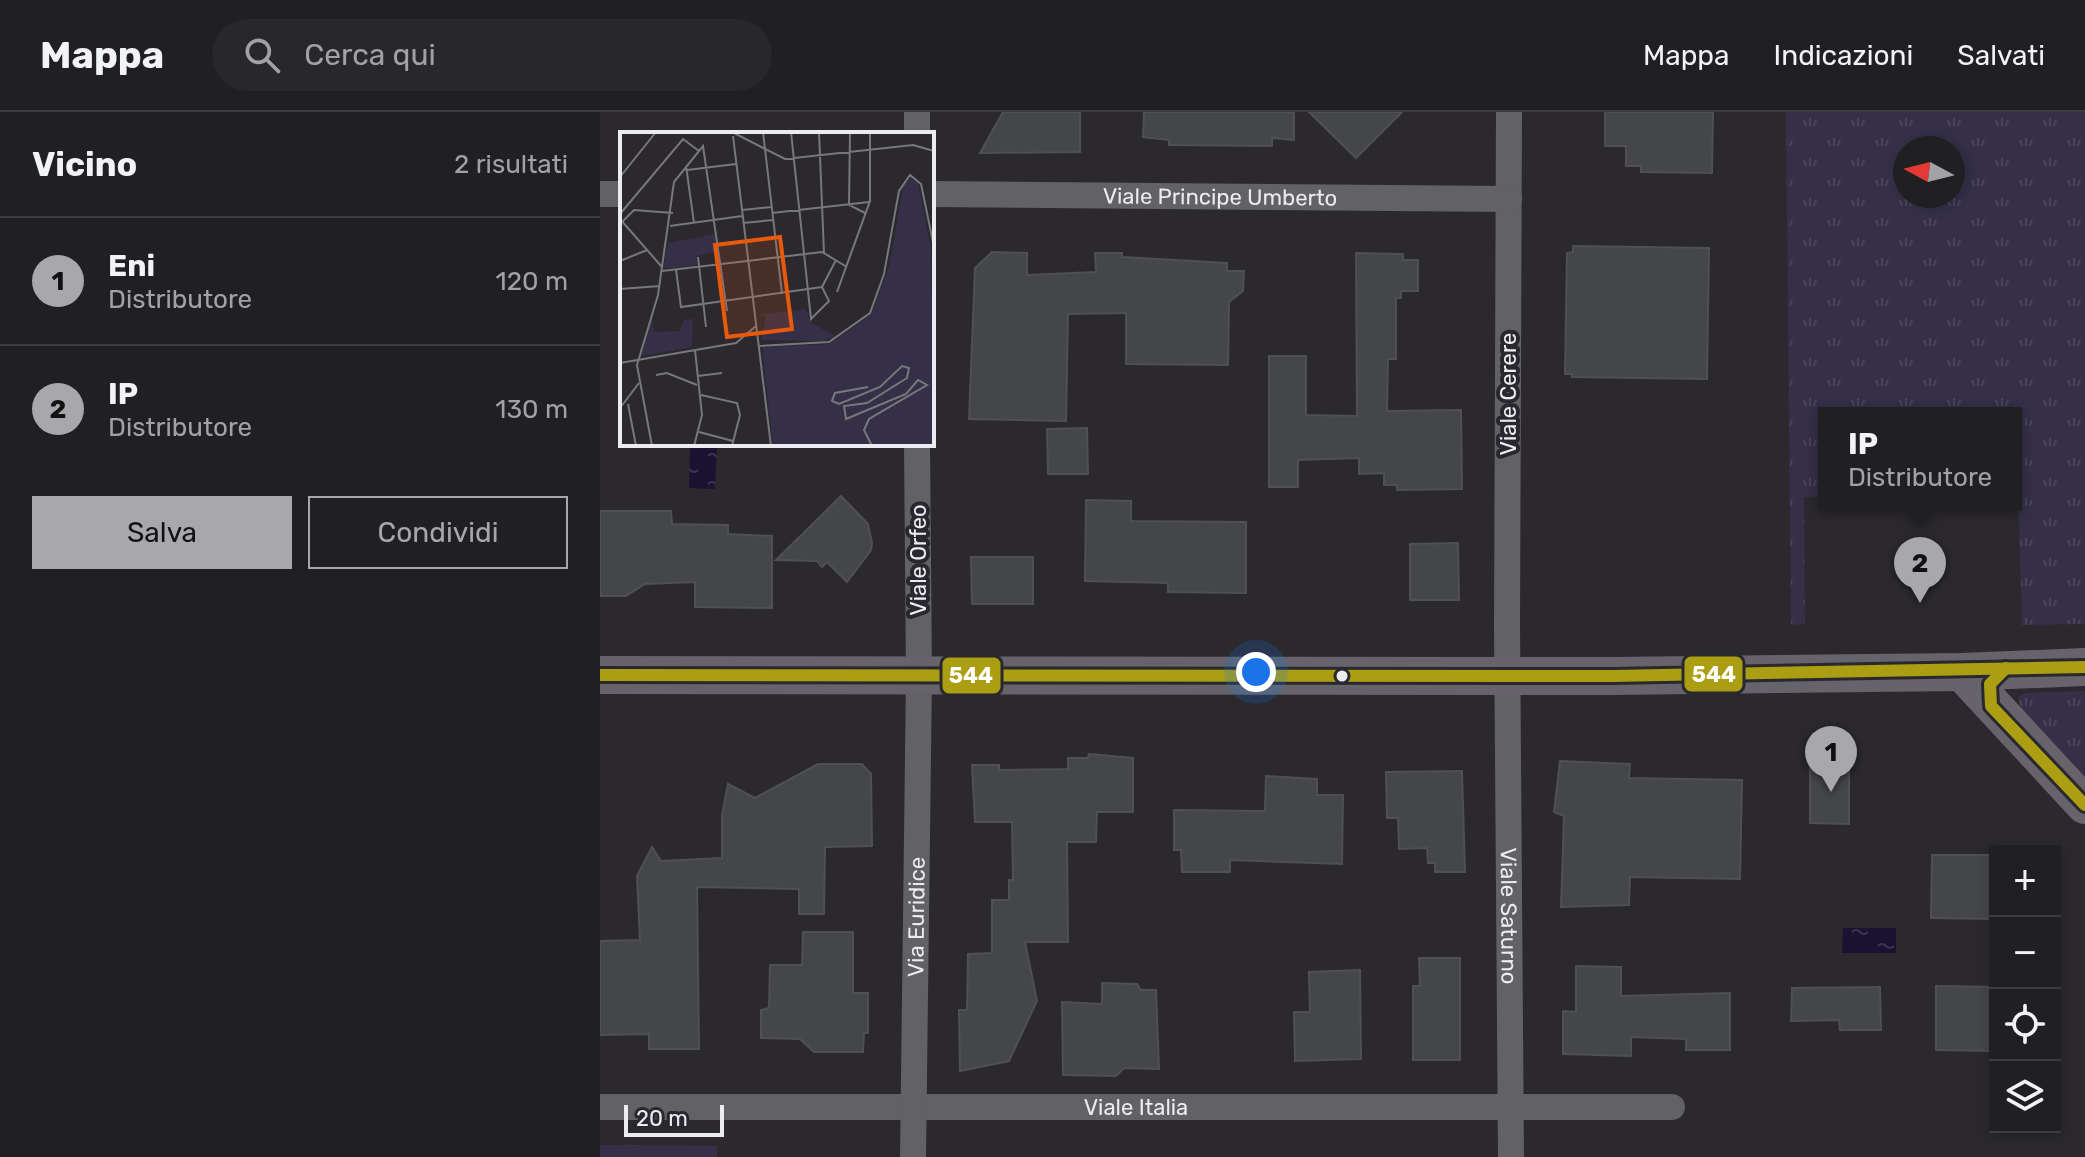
<!DOCTYPE html>
<html lang="it">
<head>
<meta charset="utf-8">
<style>
	body { margin:0; font-family:Rubik,sans-serif; background:#28272a; color:#f1f3f6 }
	.controls { position:absolute; right:24px; bottom:24px; display:grid; overflow:hidden; border-radius:0px; box-shadow:0 4px 12px #0003 }
	.controls button { width:72px; height:72px; display:grid; place-items:center; padding:0; border:0; border-bottom:2px solid #3d3d40; background:#201f22; color:#f1f3f6; font:40px sans-serif }
	.compass { position:absolute; left:1293px; top:24px; width:72px; height:72px; border-radius:50%; background:#201f22; box-shadow:0 4px 12px #0003; rotate:277deg }
	.scale { position:absolute; left:24px; bottom:20px; width:100px; box-sizing:border-box; padding-left:8px; border:4px solid #ececf0; border-top:0; font-size:22px; line-height:28px; white-space:nowrap; color:#ececf0; -webkit-text-stroke:6px #2a282f; paint-order:stroke }
	.you { position:absolute; left:656px; top:560px; width:28px; height:28px; margin:-20px; border:6px solid #fff; border-radius:50%; background:#1a73e8; box-shadow:0 0 0 12px #1a73e833 }
	.badge { display:grid; place-items:center; width:52px; height:52px; border-radius:50%; background:#a8a8ac; color:#111; font-size:26px; font-weight:700 }
	.pin { position:absolute; translate:-50% -66px; filter:drop-shadow(0 2px 4px #0008) }
	.pin::after { content:''; position:absolute; top:42px; width:28px; height:24px; background:inherit; clip-path:polygon(0 0,100% 0,50% 100%) }
	.popup { position:absolute; left:1218px; top:295px; width:204px; height:104px; box-sizing:border-box; display:grid; place-content:center; border-radius:0px; background:#201f22; filter:drop-shadow(0 2px 6px #0005); font-size:26px; white-space:nowrap; color:#a2a2a5 }
	.popup b { font-size:30px; color:#f1f3f6 }
	.popup::after { content:''; position:absolute; left:50%; top:100%; margin-left:-16px; border:16px solid transparent; border-top-color:#201f22 }
	.list { margin:0; padding:0; list-style:none }
	h2 { display:flex; justify-content:space-between; align-items:center; height:104px; margin:0; padding:0 32px; font-size:34px }
	h2 small { font-size:26px; font-weight:400; color:#a2a2a5 }
	.list li { display:grid; grid-template-columns:52px 1fr auto; gap:24px; align-items:center; box-sizing:border-box; height:128px; padding:0 32px; border-top:2px solid #3d3d40 }
	.list b { display:block; font-size:30px; white-space:nowrap }
	.list p { margin:0; font-size:26px; white-space:nowrap; color:#a2a2a5 }
	.list em { font-size:26px; font-style:normal; color:#a2a2a5 }
	.actions { display:flex; gap:16px; padding:24px 32px }
	.actions a { flex:1; padding:18px 0; border:2px solid #a8a8ac; border-radius:0px; text-align:center; font-size:28px; color:#a8a8ac }
	.actions .main { background:#a8a8ac; color:#111 }
	.icon { flex:none; width:44px; height:44px; fill:none; stroke:currentColor; stroke-width:2; stroke-linecap:round; stroke-linejoin:round }
	.map { position:relative; flex:none; width:1485px; height:1045px; overflow:hidden }
	header { display:flex; align-items:center; gap:48px; box-sizing:border-box; height:112px; padding:0 40px; background:#201f22; border-bottom:2px solid #3d3d40 }
	header strong { font-size:38px }
	nav { display:flex; gap:44px; margin-inline-start:auto; font-size:28px }
	.search { width:560px; height:72px; background:#28272a; display:flex; align-items:center; gap:20px; box-sizing:border-box; padding:0 28px; border-radius:44px; color:#a2a2a5; font-size:30px }
	main { display:flex }
	aside { flex:1; background:#201f22 }
	.map>svg:first-child { display:block }
	.grass { fill:url(#grass-tufts); fill-rule:evenodd }
	.water { fill:url(#water-ripples) }
	.building { fill:#454648; stroke:#4f5051; stroke-width:2 }
	.lines { fill:none; stroke-linecap:round; stroke-linejoin:round }
	.street { stroke:#626164; stroke-width:26 }
	.secondary { stroke:#66646a; stroke-width:38 }
	.bus-1-casing { stroke:#2a282f; stroke-width:18 }
	.bus-1 { stroke:#ab9e13; stroke-width:12 }
	.bus-dot { fill:#ececf0; stroke:#2a282f; stroke-width:3 }
	.labels { text-anchor:middle; stroke-width:8; stroke-linejoin:round; paint-order:stroke }
	.street-label { font-size:22px; fill:#ececf0; stroke:#2a282f }
	.inset-road { fill:none; stroke:#78777c; stroke-width:2 }
	.view { fill:#e8590c; fill-opacity:0.15; stroke:#e8590c; stroke-width:4 }
	.inset-edge { fill:none; stroke:#ececf0; stroke-width:4 }
	.line-badge { stroke:#2a282f; stroke-width:3 }
	.badge-label { font-size:22px; text-anchor:middle; font-weight:bold; fill:#fff }
</style>
</head>
<body>
<header>
<strong>Mappa</strong>
<div class="search"><svg class="icon" aria-label="search" viewBox="0 0 24 24"><circle cx="10" cy="10" r="6"/><path d="M15 15l6 6"/></svg>Cerca qui</div>
<nav><a>Mappa</a><a>Indicazioni</a><a>Salvati</a></nav>
</header>
<main>
<aside>
<h2>Vicino<small>2 risultati</small></h2>
<ul class="list">
<li><span class="badge">1</span><div><b>Eni</b><p>Distributore</p></div><em>120 m</em></li>
<li><span class="badge">2</span><div><b>IP</b><p>Distributore</p></div><em>130 m</em></li>
</ul>
<div class="actions"><a class="main">Salva</a><a>Condividi</a></div>
</aside>
<div class="map">
<svg width="1485" height="1045" viewBox="0 0 1485 1045">
	<defs>
		<pattern id="grass-tufts" width="24" height="20" patternUnits="userSpaceOnUse" patternTransform="scale(2)"><rect width="24" height="20" fill="#353048"/><path d="M3 7l-1-3M5 7V3M7 7l1-3M15 17l-1-3M17 17v-4M19 17l1-3" fill="none" stroke="#49445a"/></pattern>
		<pattern id="water-ripples" width="26" height="14" patternUnits="userSpaceOnUse" patternTransform="scale(2)"><rect width="26" height="14" fill="#1b1130"/><path d="M2 4q2-2 4 0t4 0M15 11q2-2 4 0t4 0" fill="none" stroke="#3c344e"/></pattern>
	</defs>
	<rect width="100%" height="100%" fill="#2b292e"/>
	<g class="grass">
		<path d="M 1186,0 L 1485,0 L 1485,512 L 1422,513 L 1416,301 L 1224,301 L 1224,384 L 1204,385 L 1205,512 L 1191,513 ZM 1305,36 L 1353,36 L 1353,84 L 1305,84 Z"/>
		<polygon points="1485,579 1485,666 1419,595 1419,585 1424,581"/>
		<polygon points="0,1033 117,1034 117,1045 0,1045"/>
	</g>
	<g class="water">
		<polygon points="90,332 117,332 115,377 89,376"/>
		<polygon points="1243,816 1296,816 1296,841 1242,841"/>
	</g>
	<g class="building">
		<polygon points="403,0 480,0 480,40 380,41"/>
		<polygon points="544,0 694,0 694,28 672,26 672,34 569,33 569,28 543,25"/>
		<polygon points="709,0 802,0 756,46"/>
		<polygon points="1005,0 1113,0 1112,61 1041,60 1041,54 1026,54 1026,34 1005,34"/>
		<polygon points="973,134 1109,136 1107,267 972,265 972,262 965,262 967,141 973,140"/>
		<polygon points="392,140 427,141 427,163 496,160 495,141 522,141 522,145 627,151 627,159 644,159 643,179 629,190 628,253 526,252 526,201 468,202 466,309 369,307 375,156"/>
		<polygon points="756,141 803,142 803,148 818,148 818,179 801,179 801,186 796,186 796,247 788,247 787,299 861,298 862,377 797,378 797,373 784,373 784,361 759,362 759,346 698,348 698,375 669,375 669,244 706,244 706,303 757,304"/>
		<polygon points="487,316 488,362 448,362 447,317"/>
		<polygon points="241,384 268,412 272,431 271,438 247,470 227,450 222,455 217,449 176,448"/>
		<polygon points="486,388 531,389 531,409 646,410 646,481 568,480 568,471 485,469"/>
		<polygon points="0,399 71,399 72,412 128,413 128,422 172,424 172,496 95,495 95,470 45,472 26,484 0,484"/>
		<polygon points="858,431 859,488 810,488 810,432"/>
		<polygon points="371,445 433,445 433,492 372,492"/>
		<polygon points="489,642 533,646 533,700 497,700 496,730 467,730 468,830 425,830 437,889 409,949 360,959 359,898 367,898 368,842 392,841 392,788 409,788 409,768 413,768 412,710 375,710 372,653 399,653 399,658 468,657 468,646 488,646"/>
		<polygon points="1210,644 1249,644 1249,712 1210,711"/>
		<polygon points="960,649 1030,652 1029,666 1142,668 1140,767 1030,765 1029,793 961,795 964,704 954,700"/>
		<polygon points="218,652 262,652 271,662 272,734 225,735 224,802 199,802 199,777 97,775 99,937 49,937 49,922 0,923 0,829 40,828 37,764 52,735 61,749 122,746 122,703 128,672 155,686"/>
		<polygon points="862,659 865,760 835,760 835,751 828,751 827,736 799,737 798,706 787,706 786,660"/>
		<polygon points="666,664 717,667 717,683 743,683 742,752 630,748 630,760 582,760 581,738 574,738 574,698 665,699"/>
		<polygon points="1332,743 1395,743 1395,807 1331,806"/>
		<polygon points="203,820 253,820 253,881 268,881 268,921 264,921 263,940 214,940 200,927 161,926 161,898 169,896 170,853 202,853"/>
		<polygon points="819,846 860,846 860,948 813,948 813,874 820,874"/>
		<polygon points="976,854 1021,855 1021,884 1130,881 1130,938 1086,938 1086,927 1031,925 1031,944 963,942 963,899 976,900"/>
		<polygon points="760,858 761,947 695,949 694,900 710,900 709,860"/>
		<polygon points="502,871 537,872 541,878 556,878 559,957 524,956 516,964 463,963 462,890 502,892"/>
		<polygon points="1336,874 1395,875 1395,939 1336,938"/>
		<polygon points="1280,875 1281,918 1240,918 1239,908 1191,909 1192,876"/>
	</g>
	<g class="lines">
		<g class="street">
			<path id="s1" d="M 909,0 L 907,513 L 911,1045"/>
			<polyline points="317,22 317,0"/>
			<polyline points="0,82 22,82"/>
			<path id="s2" d="M 332,82 L 909,87"/>
			<path id="s3" d="M 0,995 L 1072,995"/>
			<path id="s4" d="M 313,1045 L 319,564 L 317,332"/>
		</g>
		<g class="secondary">
			<polyline points="1362,560 1485,693"/>
			<polyline points="0,563 1012,564 1362,560 1485,555"/>
		</g>
		<g class="bus-1-casing">
			<g id="bus-1">
				<polyline points="1406,556 1390,572 1391,594 1485,693"/>
				<polyline points="0,563 1012,564 1485,555"/>
			</g>
		</g>
		<use href="#bus-1" class="bus-1"/>
	</g>
	<circle class="bus-dot" cx="742" cy="564" r="7"/>
	<g class="labels">
		<g class="street-label">
			<text dy="8" stroke="none"><textPath href="#s2" startOffset="288">Viale Principe Umberto</textPath></text>
			<text transform="translate(908 282) rotate(-90)" y="8">Viale Cerere</text>
			<text transform="translate(318 448) rotate(-90)" y="8">Viale Orfeo</text>
			<text dy="8" stroke="none"><textPath href="#s4" startOffset="240">Via Euridice</textPath></text>
			<text dy="8" stroke="none"><textPath href="#s1" startOffset="804">Viale Saturno</textPath></text>
			<text dy="8" stroke="none"><textPath href="#s3" startOffset="536">Viale Italia</textPath></text>
		</g>
	</g>
	<g transform="translate(20 20)">
		<rect width="314" height="314" fill="#2b292e"/>
		<path d="M 95,102 L 97,120 L 76,124 L 77,133 L 43,137 L 48,111 ZM 186,177 L 190,190 L 215,204 L 204,209 L 141,208 L 146,184 L 138,183 ZM 32,187 L 34,200 L 60,199 L 64,188 L 73,187 L 72,215 L 21,224 Z" fill="#353048"/>
		<path d="M 291,46 L 298,51 L 311,116 L 314,314 L 153,314 L 142,215 L 209,212 L 251,183 L 269,135 L 283,55 Z" fill="#353048"/>
		<path class="inset-road" d="M 112,0 L 165,27 L 293,13 L 314,19M 143,0 L 162,162M 171,0 L 191,187 L 209,169 L 202,155M 199,0 L 204,121M 230,0 L 229,73 L 245,81M 113,4 L 151,314M 66,34 L 74,91M 67,38 L 116,32M 0,45 L 36,0M 122,78 L 151,75M 152,81 L 249,70M 0,82 L 63,7 L 79,19M 0,87 L 42,135M 2,90 L 14,78 L 53,81M 123,91 L 153,88M 50,94 L 122,84M 78,125 L 86,195M 0,129 L 27,118M 56,138 L 61,175 L 202,155M 42,139 L 202,120 L 227,135M 202,155 L 216,128M 0,157 L 40,154M 217,160 L 250,69 L 250,0M 139,214 L 209,210 L 250,181 L 264,142 L 279,59 L 290,43 L 301,52 L 313,110 L 314,172M 0,231 L 116,211 L 136,194M 36,243 L 47,241 L 77,253M 78,244 L 102,241M 248,255 L 215,261 L 212,269 L 219,272 L 260,255 L 282,234 L 289,236 L 287,246 L 247,271 L 224,274 L 226,287 L 286,262 L 298,248 L 307,253 L 249,287 L 244,298 L 252,314M 81,263 L 117,271 L 120,283 L 112,314M 8,272 L 16,314M 0,276 L 19,251M 79,300 L 113,309M 32,314 L 17,233 L 38,163 L 54,50 L 83,14 L 107,179M 74,314 L 82,283 L 75,218"/>
		<path class="view" d="M 160,105 L 172,197 L 107,205 L 95,113 Z"/>
		<rect width="314" height="314" class="inset-edge"/>
	</g>
	<g class="line-badge">
		<rect x="1083" y="543" width="61" height="38" rx="8" fill="#ab9e13"/>
		<rect x="341" y="544" width="61" height="39" rx="8" fill="#ab9e13"/>
	</g>
	<g class="badge-label">
		<text x="1114" y="570">544</text>
		<text x="371" y="571">544</text>
	</g>
</svg>
<div class="controls">
<button>+</button>
<button>−</button>
<button><svg class="icon" aria-label="locate" viewBox="0 0 24 24"><circle cx="12" cy="12" r="6"/><path d="M12 2v4M12 18v4M2 12h4M18 12h4"/></svg></button>
<button><svg class="icon" aria-label="layers" viewBox="0 0 24 24"><path d="M12 4l9 5-9 5-9-5zM3 14l9 5 9-5"/></svg></button>
</div>
<svg class="compass" viewBox="-18 -18 36 36"><path d="M0-13l5 13h-10z" fill="#e53935"/><path d="M0 13l5-13h-10z" fill="#a2a2a5"/></svg>
<div class="scale">20 m</div>
<div class="you"></div>
<div class="pin badge" style="left:1231px;top:680px">1</div>
<div class="pin badge" style="left:1320px;top:491px">2</div>
<div class="popup"><b>IP</b>Distributore</div>
</div>
</main>
</body>
</html>
